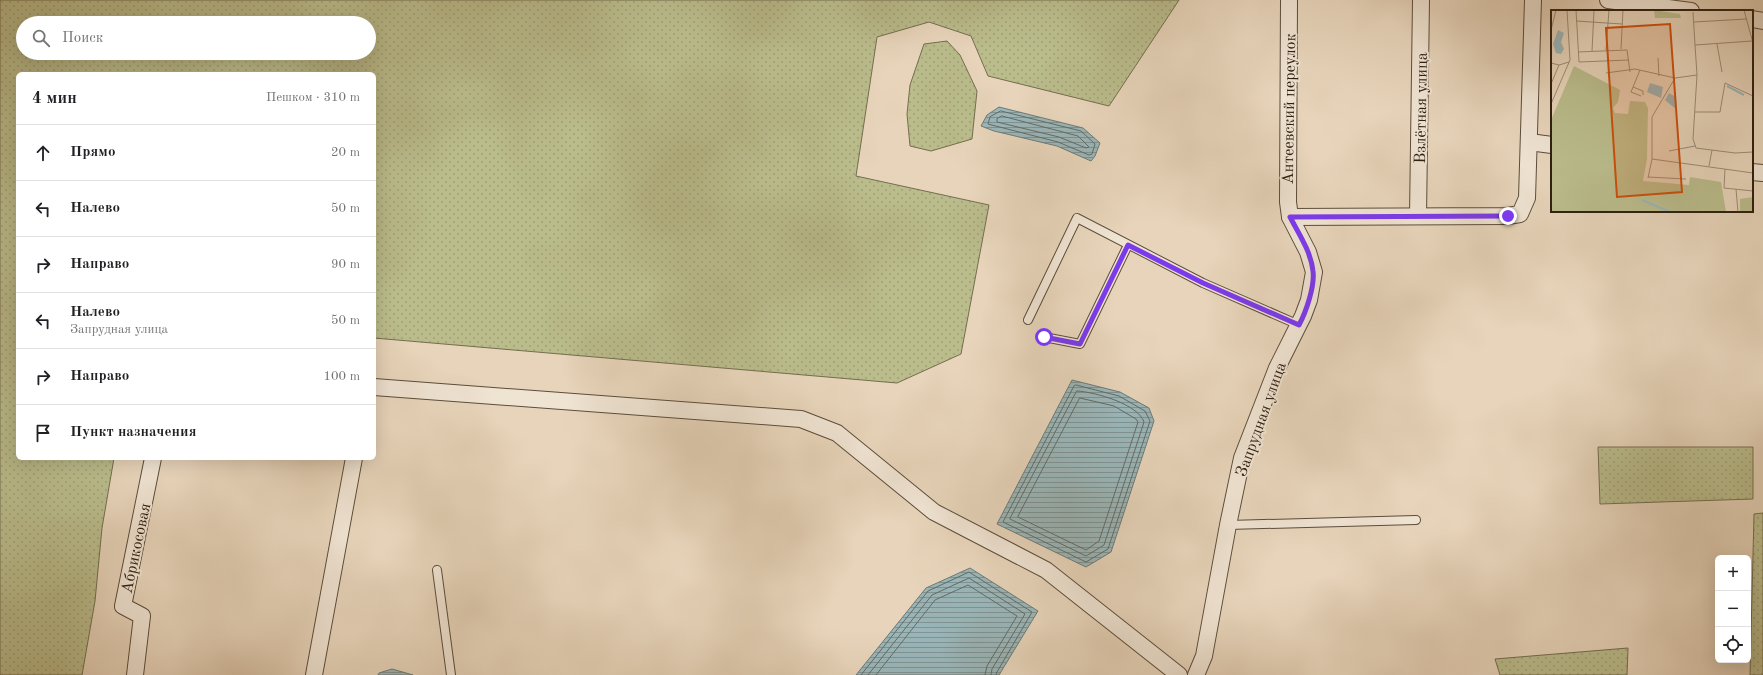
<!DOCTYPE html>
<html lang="ru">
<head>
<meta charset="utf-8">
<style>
	body { margin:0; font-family:"Old Standard TT",serif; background:#f6f6f6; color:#202124 }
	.controls { position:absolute; right:12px; bottom:12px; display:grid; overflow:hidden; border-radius:6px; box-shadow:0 4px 16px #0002 }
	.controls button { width:36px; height:36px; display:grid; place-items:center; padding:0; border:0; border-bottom:1px solid #e0e0e0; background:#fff; color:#202124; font:20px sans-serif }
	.stop { position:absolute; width:12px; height:12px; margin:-9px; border:3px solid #7c3aed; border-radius:50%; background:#fff }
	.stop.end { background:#7c3aed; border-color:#fff; box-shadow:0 1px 4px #0008 }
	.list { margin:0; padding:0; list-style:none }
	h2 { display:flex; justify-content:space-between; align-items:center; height:52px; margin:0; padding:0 16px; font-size:17px }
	h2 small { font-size:13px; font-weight:400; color:#757577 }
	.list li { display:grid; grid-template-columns:26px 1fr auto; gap:12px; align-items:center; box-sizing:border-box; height:56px; padding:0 16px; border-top:1px solid #e0e0e0 }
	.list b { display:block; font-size:15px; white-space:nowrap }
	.list p { margin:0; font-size:13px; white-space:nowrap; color:#757577 }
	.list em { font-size:13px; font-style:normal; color:#757577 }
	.icon { flex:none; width:22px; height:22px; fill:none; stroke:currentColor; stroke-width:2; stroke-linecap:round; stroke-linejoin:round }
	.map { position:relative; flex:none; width:1763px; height:675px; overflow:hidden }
	.search { position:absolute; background:#fff; box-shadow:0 4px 16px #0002; left:16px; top:16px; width:360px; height:44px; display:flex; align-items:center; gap:10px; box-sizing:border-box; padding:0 14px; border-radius:22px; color:#757577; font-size:15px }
	.panel { position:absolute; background:#fff; box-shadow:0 4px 16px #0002; left:16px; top:72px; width:360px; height:388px; border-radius:6px }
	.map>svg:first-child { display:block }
	.grass { fill:url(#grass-dots); stroke:#746e4e; fill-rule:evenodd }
	.water { fill:url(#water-rules); stroke:#6f7a76 }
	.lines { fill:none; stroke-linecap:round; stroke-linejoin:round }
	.shore { stroke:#646b65; stroke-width:1 }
	.service-casing { stroke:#5c4d3b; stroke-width:10 }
	.minor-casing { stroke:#5c4d3b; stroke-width:18 }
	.service { stroke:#efe3d2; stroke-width:8 }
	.minor { stroke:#efe3d2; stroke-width:16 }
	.route { stroke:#7c3aed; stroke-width:5 }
	.labels { text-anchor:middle; stroke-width:4; stroke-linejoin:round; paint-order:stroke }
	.street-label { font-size:16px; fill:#2e2011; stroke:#efe3d2 }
	.inset-river { fill:none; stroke:#9ab6b9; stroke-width:2 }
	.inset-road { fill:none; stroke:#9d8c76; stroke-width:1 }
	.view { fill:#cc500d; fill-opacity:0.15; stroke:#cc500d; stroke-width:2 }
	.inset-edge { fill:none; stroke:#2e2011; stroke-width:2 }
</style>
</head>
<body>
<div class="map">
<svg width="1763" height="675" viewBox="0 0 1763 675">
	<defs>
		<pattern id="grass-dots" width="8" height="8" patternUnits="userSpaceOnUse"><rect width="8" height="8" fill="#babc8c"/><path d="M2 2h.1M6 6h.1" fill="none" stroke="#a0a178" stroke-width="1.8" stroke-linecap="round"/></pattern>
		<pattern id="water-rules" width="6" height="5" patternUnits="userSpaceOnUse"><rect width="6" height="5" fill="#9ab6b9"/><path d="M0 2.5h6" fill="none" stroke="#7e9495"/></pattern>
	</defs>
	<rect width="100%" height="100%" fill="#e7d4ba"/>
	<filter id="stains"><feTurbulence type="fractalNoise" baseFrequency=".005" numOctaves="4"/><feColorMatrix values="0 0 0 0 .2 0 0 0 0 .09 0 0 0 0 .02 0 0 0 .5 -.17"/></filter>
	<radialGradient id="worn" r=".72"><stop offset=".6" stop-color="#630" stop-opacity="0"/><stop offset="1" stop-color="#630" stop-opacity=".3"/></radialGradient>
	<g class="grass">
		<path d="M 0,0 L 1179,0 L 1109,106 L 988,76 L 971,36 L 929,22 L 877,37 L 856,176 L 989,205 L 961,354 L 897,383 L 374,338 L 374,74 L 18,74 L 18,458 L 114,458 L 102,528 L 95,601 L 82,675 L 0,675 ZM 23,23 L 369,23 L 369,53 L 23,53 Z"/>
		<polygon points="947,41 960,55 977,91 972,139 931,151 910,146 907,114 910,85 924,44"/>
		<polygon points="1598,447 1753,447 1753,499 1600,504"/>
		<polygon points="1763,513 1763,675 1750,675 1754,514"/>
		<polygon points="1628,648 1627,675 1500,675 1495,659"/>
	</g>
	<g class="water">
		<polygon points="999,107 1083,128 1100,143 1095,156 1091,161 1057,146 994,131 981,126 987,115"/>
		<polygon points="1072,380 1120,392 1149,408 1154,421 1111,552 1086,567 997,524"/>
		<polygon points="970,568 1038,611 999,675 856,675 926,588"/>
		<polygon points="392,669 413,675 378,675 379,673"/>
	</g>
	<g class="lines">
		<g class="shore">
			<polygon points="1001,111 1081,131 1095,144 1092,154 1089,155 1058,142 988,124 990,117"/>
			<polygon points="1002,116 1078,136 1089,147 1086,148 1059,137 997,122 997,119"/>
			<polygon points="1076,385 1119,396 1145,411 1150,421 1108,549 1086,562 1003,522 1074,386"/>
			<path d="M 1077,391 C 1095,392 1138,404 1144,422 L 1104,545 L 1086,556 L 1010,519 Z"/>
			<polygon points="1080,398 1114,406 1136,419 1138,422 1099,541 1086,550 1018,517"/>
			<polyline points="861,675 928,591 969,572 1032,612 997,672 996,675"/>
			<polyline points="868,675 932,595 969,578 1025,614 992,669 991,675"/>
			<polyline points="876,675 935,600 968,585 1017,616 987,666 985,675"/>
		</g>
		<g class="service-casing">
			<g id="service">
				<polyline points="1028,320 1077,218 1203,283 1299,325"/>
				<polyline points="1044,337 1080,344 1128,245"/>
				<polyline points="1228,525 1416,520"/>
				<polyline points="437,570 451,675"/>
			</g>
		</g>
		<g class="minor-casing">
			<g id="minor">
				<polyline points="1608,0 1691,11"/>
				<polyline points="1752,19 1763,21"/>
				<polyline points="1529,142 1552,145"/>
				<polyline points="1752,172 1763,173"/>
				<polyline points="1418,216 1421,0"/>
				<polyline points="1290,217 1508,216 1520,214 1527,198 1533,0"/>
				<polyline points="374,387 801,419 837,433 934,512 1046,570 1179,675"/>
				<polyline points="135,675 142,616 123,606 153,458"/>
				<polyline points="314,675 354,458"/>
				<polyline points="1196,675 1204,656 1228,525 1242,458 1277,368 1303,316 1309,300 1314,272 1308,252 1290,217 1288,202 1289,0"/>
			</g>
		</g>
		<use href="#service" class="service"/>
		<use href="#minor" class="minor"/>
	</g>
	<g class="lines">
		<path class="route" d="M 1044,337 L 1080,344 L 1128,245 L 1203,283 L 1299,325 C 1306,312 1315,286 1313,271 C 1311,252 1299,234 1290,217 L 1508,216"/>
	</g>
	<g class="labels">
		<g class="street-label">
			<text transform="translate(1420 108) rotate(-89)" y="6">Взлётная улица</text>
			<text transform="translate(1288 109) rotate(-89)" y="6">Антеевский переулок</text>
			<text transform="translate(1260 419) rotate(-70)" y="6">Запрудная улица</text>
			<text transform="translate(135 548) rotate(-78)" y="6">Абрикосовая</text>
		</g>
	</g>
	<g transform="translate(1551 10)">
		<rect width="202" height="202" fill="#e7d4ba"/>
		<path d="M 103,0 L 129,4 L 130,8 L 104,8 ZM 23,56 L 69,80 L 67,92 L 62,98 L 64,103 L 77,104 L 79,91 L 94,92 L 97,98 L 96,149 L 92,171 L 138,175 L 139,167 L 170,172 L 175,202 L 0,202 L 0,110 ZM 202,187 L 202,202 L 189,202 L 189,189 Z" fill="#babc8c"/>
		<path d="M 7,20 L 13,23 L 10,32 L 13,39 L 10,44 L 5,43 L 2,34 ZM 99,73 L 112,77 L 110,88 L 96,82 ZM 118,83 L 125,87 L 126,100 L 114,90 Z" fill="#9ab6b9"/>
		<path class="inset-river" d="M 176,76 L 193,85M 91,190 L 119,202"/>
		<path class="inset-road" d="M 25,0 L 28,52 L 78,50M 193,0 L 202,33M 142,2 L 144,35M 25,11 L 71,14M 143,12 L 195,9M 0,20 L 5,0M 201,31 L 144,35 L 146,65 L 142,129 L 145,138 L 184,143 L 202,142M 166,34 L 171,62M 70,39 L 72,0M 55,40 L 58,0M 41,41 L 43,0M 27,42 L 76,40 L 79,62M 107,48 L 108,66M 0,53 L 8,55 L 18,52M 89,60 L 80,82 L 90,86M 55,63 L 84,59 L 124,68 L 146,65M 124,68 L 101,107 L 101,149 L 202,163M 0,74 L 8,55M 82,77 L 92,81 L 92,85M 0,94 L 19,50 L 16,0M 144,102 L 169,102 L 174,73 L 202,86M 118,141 L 144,136M 158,156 L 161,140M 174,159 L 173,178 L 202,181M 97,167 L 135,169M 97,168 L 101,149M 185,179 L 187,202"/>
		<path class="view" d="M 119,14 L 131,182 L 66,187 L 55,18 Z"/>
		<rect width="202" height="202" class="inset-edge"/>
	</g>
	<rect width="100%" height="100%" filter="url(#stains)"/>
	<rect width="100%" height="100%" fill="url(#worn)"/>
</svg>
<div class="controls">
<button>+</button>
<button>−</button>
<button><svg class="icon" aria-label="locate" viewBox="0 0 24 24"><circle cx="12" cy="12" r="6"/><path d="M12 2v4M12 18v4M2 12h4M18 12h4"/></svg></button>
</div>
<div class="stop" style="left:1044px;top:337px"></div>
<div class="stop end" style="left:1508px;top:216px"></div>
<div class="search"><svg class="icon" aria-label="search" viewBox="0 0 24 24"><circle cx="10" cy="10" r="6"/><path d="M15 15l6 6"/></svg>Поиск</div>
<section class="panel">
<h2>4 мин<small>Пешком · 310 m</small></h2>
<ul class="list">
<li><svg class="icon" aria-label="ahead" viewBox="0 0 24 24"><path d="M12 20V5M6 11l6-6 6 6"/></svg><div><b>Прямо</b></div><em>20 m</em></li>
<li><svg class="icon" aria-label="left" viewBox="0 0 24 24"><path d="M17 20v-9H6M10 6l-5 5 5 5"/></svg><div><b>Налево</b></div><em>50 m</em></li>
<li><svg class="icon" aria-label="right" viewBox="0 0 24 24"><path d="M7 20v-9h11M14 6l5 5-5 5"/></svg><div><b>Направо</b></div><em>90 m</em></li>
<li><svg class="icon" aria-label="left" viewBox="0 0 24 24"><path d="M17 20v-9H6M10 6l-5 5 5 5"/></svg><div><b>Налево</b><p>Запрудная улица</p></div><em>50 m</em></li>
<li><svg class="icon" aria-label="right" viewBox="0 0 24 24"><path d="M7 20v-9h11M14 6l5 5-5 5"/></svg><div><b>Направо</b></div><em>100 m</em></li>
<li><svg class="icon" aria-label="arrive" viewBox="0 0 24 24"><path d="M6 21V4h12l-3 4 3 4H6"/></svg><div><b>Пункт назначения</b></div></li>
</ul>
</section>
</div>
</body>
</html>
